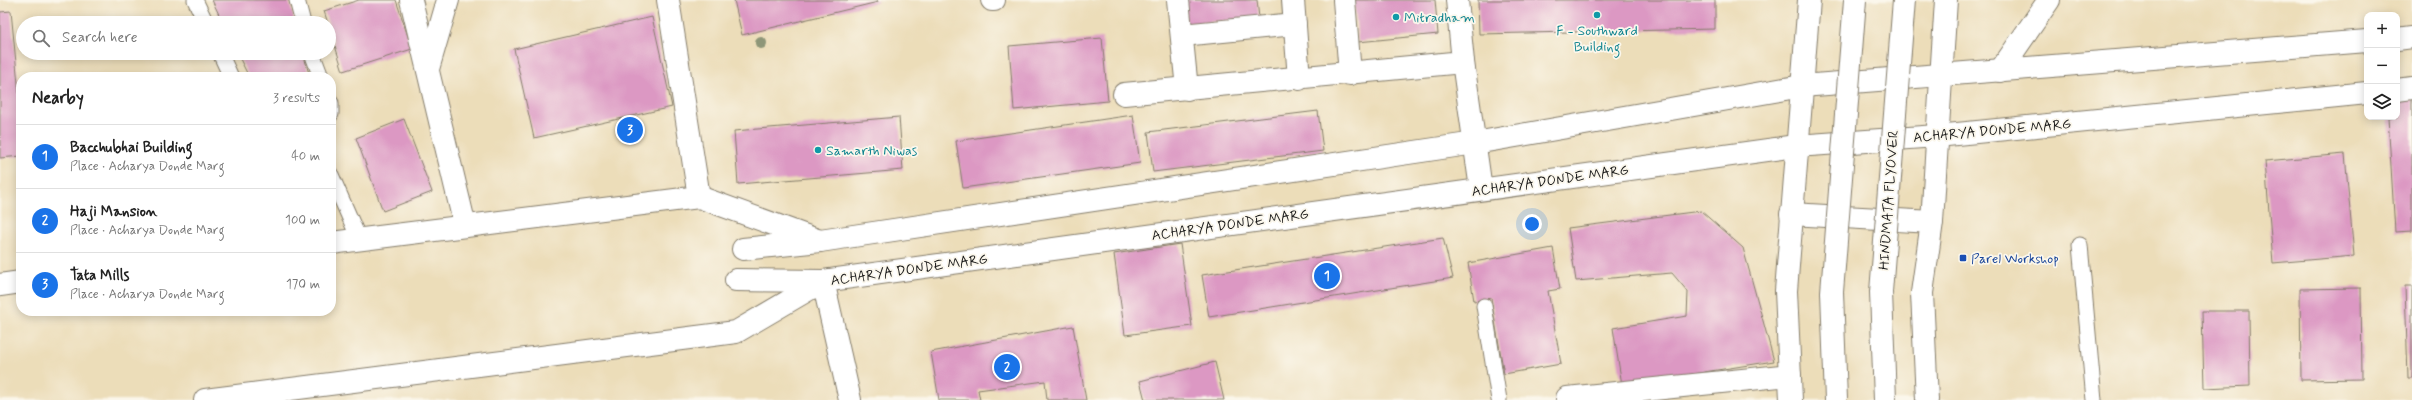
<!DOCTYPE html>
<html lang="en">
<head>
<meta charset="utf-8">
<style>
	body { margin:0; font-family:Mynerve,sans-serif; background:#f2f2f2; color:#222 }
	.controls { position:absolute; right:12px; top:12px; display:grid; overflow:hidden; border-radius:8px; box-shadow:0 2px 10px #0003 }
	.controls button { width:36px; height:36px; display:grid; place-items:center; padding:0; border:0; border-bottom:1px solid #e0e0e0; background:#fff; color:#222; font:20px sans-serif }
	.you { position:absolute; left:1532px; top:224px; width:14px; height:14px; margin:-10px; border:3px solid #fff; border-radius:50%; background:#1a73e8; box-shadow:0 0 0 6px #1a73e833 }
	.badge { display:grid; place-items:center; width:26px; height:26px; border-radius:50%; background:#1a73e8; color:#fff; font-size:13px; font-weight:700 }
	.pin { position:absolute; translate:-50% -50%; border:2px solid #fff; box-shadow:0 1px 4px #0006 }
	.list { margin:0; padding:0; list-style:none }
	h2 { display:flex; justify-content:space-between; align-items:center; height:52px; margin:0; padding:0 16px; font-size:17px }
	h2 small { font-size:13px; font-weight:400; color:#767676 }
	.list li { display:grid; grid-template-columns:26px 1fr auto; gap:12px; align-items:center; box-sizing:border-box; height:64px; padding:0 16px; border-top:1px solid #e0e0e0 }
	.list b { display:block; font-size:15px; white-space:nowrap }
	.list p { margin:0; font-size:13px; white-space:nowrap; color:#767676 }
	.list em { font-size:13px; font-style:normal; color:#767676 }
	.icon { flex:none; width:22px; height:22px; fill:none; stroke:currentColor; stroke-width:2; stroke-linecap:round; stroke-linejoin:round }
	.map { position:relative; flex:none; width:2412px; height:400px; overflow:hidden }
	.search { position:absolute; background:#fff; box-shadow:0 2px 10px #0003; left:16px; top:16px; width:320px; height:44px; display:flex; align-items:center; gap:10px; box-sizing:border-box; padding:0 14px; border-radius:22px; color:#767676; font-size:15px }
	.panel { position:absolute; background:#fff; box-shadow:0 2px 10px #0003; left:16px; top:72px; width:320px; height:244px; border-radius:16px }
	.map>svg:first-child { display:block }
	.building { fill:#dc98c3 }
	.lines { fill:none; stroke-linecap:round; stroke-linejoin:round }
	.lane-casing { stroke:#847c6a; stroke-width:17 }
	.street-casing { stroke:#847c6a; stroke-width:24 }
	.secondary-casing { stroke:#847c6a; stroke-width:24 }
	.highway-casing { stroke:#847c6a; stroke-width:24 }
	.lane { stroke:#fff; stroke-width:15 }
	.street { stroke:#fff; stroke-width:22 }
	.secondary { stroke:#fff; stroke-width:22 }
	.highway { stroke:#fff; stroke-width:22 }
	.highway-bridge-casing { stroke:#847c6a; stroke-width:24; stroke-linecap:butt }
	.highway-bridge { stroke:#fff; stroke-width:22 }
	.tree { fill:#8e9678 }
	.culture-dot { fill:#0f9aa8; stroke:#fbf7ec; stroke-width:1.5 }
	.transit-dot { fill:#1a4fb4; stroke:#fbf7ec; stroke-width:1.5 }
	.labels { text-anchor:middle; stroke-width:3.5; stroke-linejoin:round; paint-order:stroke }
	.culture-label { font-size:14px; fill:#0d838f; stroke:#fbf7ec; text-anchor:start }
	.street-label { font-size:14px; fill:#1c1c1c; stroke:#fbf7ec }
	.transit-label { font-size:14px; fill:#164399; stroke:#fbf7ec; text-anchor:start }
</style>
</head>
<body>
<div class="map">
<svg width="2412" height="400" viewBox="0 0 2412 400">
	<rect width="100%" height="100%" fill="#fbf7ec"/>
	<filter id="ink" filterUnits="userSpaceOnUse"><feTurbulence type="fractalNoise" baseFrequency=".025" numOctaves="2"/><feDisplacementMap in="SourceGraphic" scale="8" xChannelSelector="R" yChannelSelector="G"/><feConvolveMatrix kernelMatrix="1 2 1 2 8 2 1 2 1" color-interpolation-filters="sRGB"/></filter>
	<filter id="wash" filterUnits="userSpaceOnUse"><feTurbulence type="fractalNoise" baseFrequency=".012" numOctaves="4" result="noise"/><feDisplacementMap in="SourceGraphic" scale="16" xChannelSelector="R" yChannelSelector="G"/><feGaussianBlur stdDeviation="0.9" result="paint"/><feColorMatrix in="noise" values="0 0 0 0 0 0 0 0 0 0 0 0 0 0 0 0 0 1.4 0 .05"/><feComposite in="paint" operator="in"/></filter>
	<g filter="url(#wash)">
		<rect width="100%" height="100%" fill="#ecddb9"/>
		<g id="blocks">
			<g class="building">
				<polygon points="212,0 289,0 295,23 223,23"/>
				<polygon points="359,0 396,0 412,49 343,71 324,11"/>
				<polygon points="734,0 877,0 878,2 742,35"/>
				<polygon points="1184,0 1257,0 1259,18 1186,24"/>
				<polygon points="1354,0 1435,0 1438,34 1358,42"/>
				<polygon points="1478,0 1715,0 1715,29 1479,34"/>
				<polygon points="11,11 21,115 21,156 0,158 0,12"/>
				<polygon points="652,17 672,107 534,138 514,49"/>
				<polygon points="1102,38 1108,101 1014,110 1009,46"/>
				<polygon points="237,53 303,53 310,77 249,77"/>
				<polygon points="2412,99 2412,231 2395,232 2388,117 2397,117 2397,100"/>
				<polygon points="1318,111 1323,151 1153,172 1148,132"/>
				<polygon points="1133,115 1140,163 963,188 956,141"/>
				<polygon points="899,117 903,170 738,184 734,131"/>
				<polygon points="404,119 432,192 383,211 356,138"/>
				<polygon points="2345,154 2354,256 2273,263 2265,161"/>
				<polygon points="1701,211 1743,248 1774,361 1622,385 1613,328 1687,316 1688,292 1672,273 1576,281 1568,228"/>
				<polygon points="1443,238 1453,278 1209,317 1202,275"/>
				<polygon points="1180,244 1192,326 1125,335 1114,254"/>
				<polygon points="1553,248 1560,289 1548,291 1561,364 1504,374 1491,298 1474,301 1468,263"/>
				<polygon points="2405,286 2412,286 2412,378 2408,378"/>
				<polygon points="2361,288 2362,379 2301,380 2300,289"/>
				<polygon points="2202,311 2249,311 2250,386 2204,388"/>
				<polygon points="1073,326 1086,400 1047,400 1045,381 978,390 980,400 939,400 931,352"/>
				<polygon points="1215,362 1224,400 1145,400 1140,381"/>
			</g>
		</g>
	</g>
	<g filter="url(#ink)">
		<use href="#blocks" fill-opacity="0" stroke="#847c6a" stroke-width="1"/>
		<g class="lines">
			<g class="lane-casing">
				<g id="lane">
					<polyline points="195,0 206,23"/>
					<polyline points="297,0 303,23"/>
					<polyline points="220,53 231,77"/>
					<polyline points="312,53 321,77"/>
					<polyline points="331,103 331,114"/>
					<polyline points="331,175 359,239"/>
					<polyline points="2080,245 2094,400"/>
					<polyline points="1484,306 1499,400"/>
				</g>
			</g>
			<g class="street-casing">
				<g id="street">
					<polyline points="411,0 465,226"/>
					<polyline points="668,0 699,197"/>
					<polyline points="992,0 994,0"/>
					<polyline points="1178,0 1187,89"/>
					<polyline points="1293,0 1299,79"/>
					<polyline points="1344,0 1350,74"/>
					<polyline points="1457,0 1463,62 1481,189"/>
					<polyline points="1182,35 1295,24"/>
					<polyline points="428,69 448,0"/>
					<polyline points="1124,94 1463,62"/>
					<polyline points="331,243 699,197 820,241"/>
					<polyline points="0,285 21,282"/>
					<polyline points="1567,398 1790,375"/>
					<polyline points="205,400 736,332 823,281 850,400"/>
				</g>
			</g>
			<g class="secondary-casing">
				<g id="secondary">
					<polyline points="2397,39 2412,37"/>
					<polyline points="2000,71 2049,0"/>
					<polyline points="2397,90 2412,88"/>
					<polyline points="743,249 820,241 1475,143 1802,86 2367,41"/>
					<polyline points="736,280 823,281 1796,146 1937,136 2367,93"/>
				</g>
			</g>
			<g class="highway-casing">
				<g id="highway">
					<polyline points="1791,214 1932,222"/>
					<polyline points="1791,400 1786,291 1809,0"/>
					<polyline points="1927,400 1922,293 1932,222 1946,0"/>
				</g>
			</g>
			<use href="#lane" class="lane"/>
			<use href="#street" class="street"/>
			<use href="#secondary" class="secondary"/>
			<use href="#highway" class="highway"/>
			<g class="highway-bridge-casing">
				<g id="highway-bridge">
					<polyline points="1836,400 1832,292 1855,0"/>
					<polyline points="1885,400 1881,292 1904,0"/>
				</g>
			</g>
			<use href="#highway-bridge" class="highway-bridge"/>
		</g>
		<circle class="tree" cx="761" cy="43" r="6"/>
	</g>
	<g class="culture-dot">
		<circle cx="1597" cy="15" r="4"/>
		<circle cx="1396" cy="17" r="4"/>
		<circle cx="818" cy="150" r="4"/>
	</g>
	<rect class="transit-dot" x="1959" y="254" width="8" height="8" rx="2"/>
	<g class="labels">
		<g class="culture-label">
			<text x="1404" y="22">Mitradham</text>
			<text x="1597" y="35" text-anchor="middle">F - Southward<tspan x="1597" dy="16">Building</tspan></text>
			<text x="826" y="155">Samarth Niwas</text>
		</g>
		<g class="street-label">
			<text transform="translate(1992 130) rotate(-5)" y="5">ACHARYA DONDE MARG</text>
			<text transform="translate(1550 180) rotate(-8)" y="5">ACHARYA DONDE MARG</text>
			<text transform="translate(1888 200) rotate(-86)" y="5">HINDMATA FLYOVER</text>
			<text transform="translate(1230 224) rotate(-8)" y="5">ACHARYA DONDE MARG</text>
			<text transform="translate(909 269) rotate(-8)" y="5">ACHARYA DONDE MARG</text>
		</g>
		<g class="transit-label">
			<text x="1971" y="263">Parel Workshop</text>
		</g>
	</g>
</svg>
<div class="controls">
<button>+</button>
<button>−</button>
<button><svg class="icon" aria-label="layers" viewBox="0 0 24 24"><path d="M12 4l9 5-9 5-9-5zM3 14l9 5 9-5"/></svg></button>
</div>
<div class="you"></div>
<div class="pin badge" style="left:1327px;top:276px">1</div>
<div class="pin badge" style="left:1007px;top:367px">2</div>
<div class="pin badge" style="left:630px;top:130px">3</div>
<div class="search"><svg class="icon" aria-label="search" viewBox="0 0 24 24"><circle cx="10" cy="10" r="6"/><path d="M15 15l6 6"/></svg>Search here</div>
<section class="panel">
<h2>Nearby<small>3 results</small></h2>
<ul class="list">
<li><span class="badge">1</span><div><b>Bacchubhai Building</b><p>Place · Acharya Donde Marg</p></div><em>40 m</em></li>
<li><span class="badge">2</span><div><b>Haji Mansion</b><p>Place · Acharya Donde Marg</p></div><em>100 m</em></li>
<li><span class="badge">3</span><div><b>Tata Mills</b><p>Place · Acharya Donde Marg</p></div><em>170 m</em></li>
</ul>
</section>
</div>
</body>
</html>
